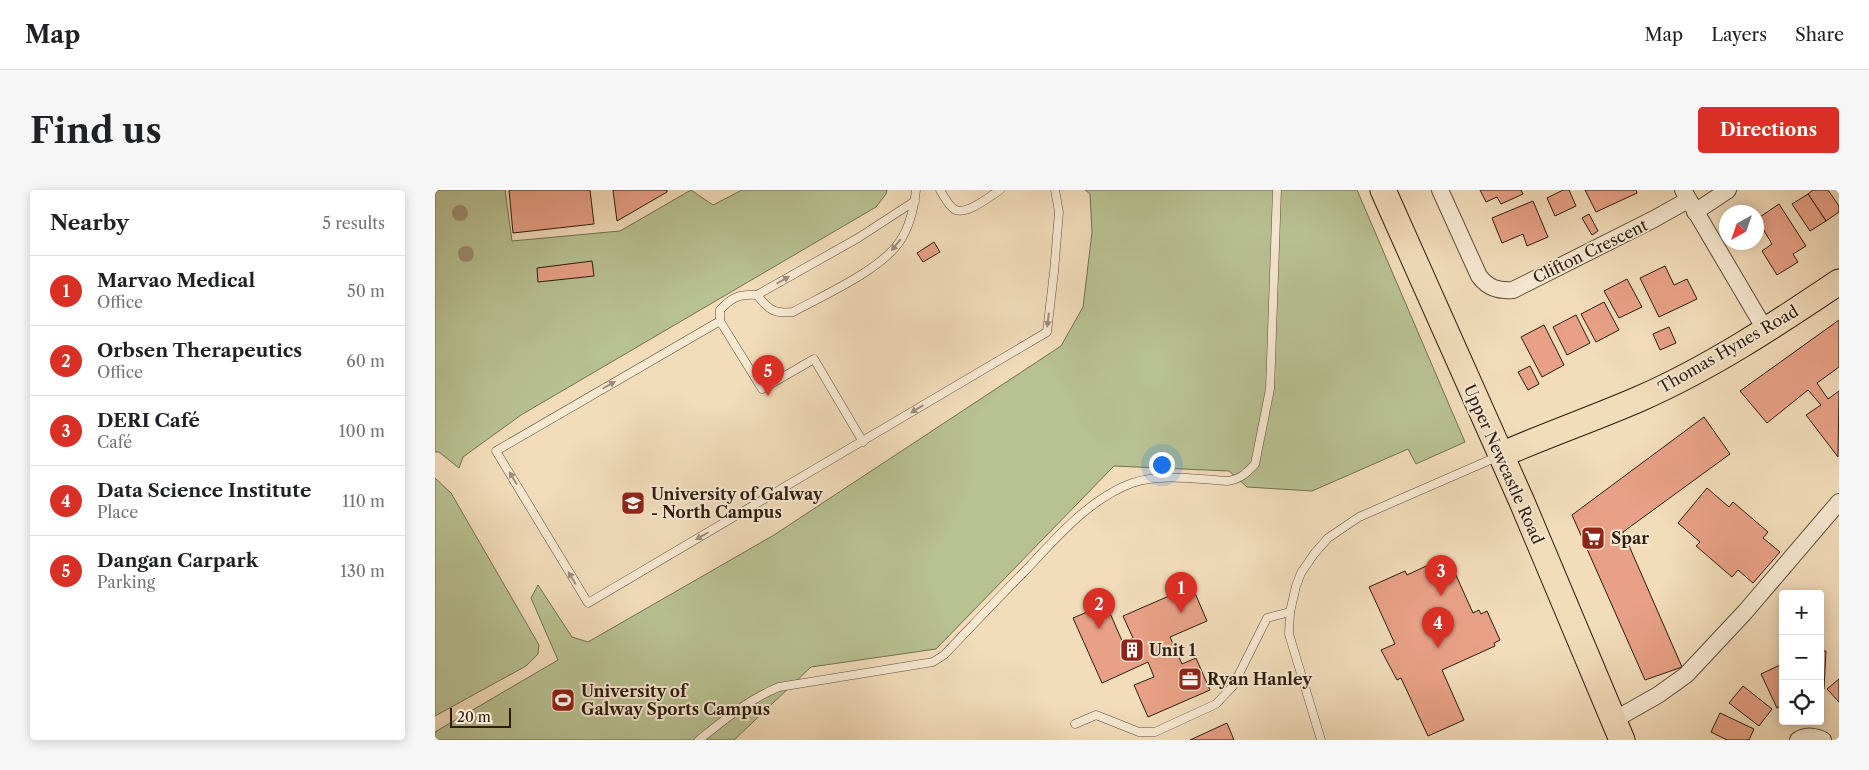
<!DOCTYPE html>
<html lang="en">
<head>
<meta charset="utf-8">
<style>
	body { margin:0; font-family:"Libre Caslon Text",serif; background:#f6f6f6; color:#202124 }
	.controls { position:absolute; right:15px; bottom:15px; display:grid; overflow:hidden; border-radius:5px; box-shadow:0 2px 12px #0003 }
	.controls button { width:45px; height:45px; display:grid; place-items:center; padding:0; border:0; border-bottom:1px solid #e0e0e0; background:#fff; color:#202124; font:25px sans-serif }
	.compass { position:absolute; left:1284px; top:15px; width:45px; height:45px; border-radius:50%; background:#fff; box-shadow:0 2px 12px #0003; rotate:220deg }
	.scale { position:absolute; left:15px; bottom:12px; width:61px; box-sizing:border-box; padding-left:5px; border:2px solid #2d1d0f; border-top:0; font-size:14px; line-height:18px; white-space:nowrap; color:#2d1d0f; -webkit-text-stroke:4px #f7e8d2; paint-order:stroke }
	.you { position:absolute; left:726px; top:274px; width:18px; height:18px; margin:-12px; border:4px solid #fff; border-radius:50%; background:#1a73e8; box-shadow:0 0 0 8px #1a73e833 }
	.badge { display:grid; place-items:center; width:32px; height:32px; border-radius:50%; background:#d93025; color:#fff; font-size:16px; font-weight:700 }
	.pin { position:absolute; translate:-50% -41px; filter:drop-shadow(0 1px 2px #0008) }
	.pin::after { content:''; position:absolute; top:26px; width:18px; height:15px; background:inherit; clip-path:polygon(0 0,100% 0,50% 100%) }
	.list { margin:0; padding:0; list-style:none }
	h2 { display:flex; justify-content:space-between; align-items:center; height:65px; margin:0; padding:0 20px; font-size:21px }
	h2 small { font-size:16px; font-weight:400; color:#757577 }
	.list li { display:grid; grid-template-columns:32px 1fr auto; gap:15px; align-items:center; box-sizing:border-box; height:70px; padding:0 20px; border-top:1px solid #e0e0e0 }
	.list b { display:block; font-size:19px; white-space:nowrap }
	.list p { margin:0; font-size:16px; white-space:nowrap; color:#757577 }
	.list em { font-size:16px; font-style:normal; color:#757577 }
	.icon { flex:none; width:28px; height:28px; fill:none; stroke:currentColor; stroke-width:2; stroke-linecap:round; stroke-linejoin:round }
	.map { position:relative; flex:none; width:1404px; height:550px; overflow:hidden; border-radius:5px }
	header { display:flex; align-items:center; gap:30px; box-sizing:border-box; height:70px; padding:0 25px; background:#fff; border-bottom:1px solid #e0e0e0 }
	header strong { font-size:24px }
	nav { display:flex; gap:28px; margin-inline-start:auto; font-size:18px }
	.intro { display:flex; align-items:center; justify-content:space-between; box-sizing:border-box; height:120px; padding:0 30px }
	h1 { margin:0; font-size:35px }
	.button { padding:12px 22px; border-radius:5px; background:#d93025; color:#fff; font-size:18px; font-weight:700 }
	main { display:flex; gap:30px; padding:0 30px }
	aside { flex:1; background:#fff; border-radius:5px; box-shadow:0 2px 12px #0003 }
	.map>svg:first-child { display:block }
	.green { fill:#b8c192; stroke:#726f50 }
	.building { fill:#e8a186; stroke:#2d1d0f }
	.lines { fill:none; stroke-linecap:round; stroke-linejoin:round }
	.service-casing { stroke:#5e4d3a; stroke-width:9 }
	.minor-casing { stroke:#5e4d3a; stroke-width:18 }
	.primary-casing { stroke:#2d1d0f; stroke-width:27 }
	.service { stroke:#f7e8d2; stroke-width:8 }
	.minor { stroke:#f7e8d2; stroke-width:16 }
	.primary { stroke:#f2dcba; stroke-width:25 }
	.tree { fill:#9d8e71 }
	.oneway { fill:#9c8d7a }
	.labels { text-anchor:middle; stroke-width:4; stroke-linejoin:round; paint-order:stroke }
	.street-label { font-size:16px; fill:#2d1d0f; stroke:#f7e8d2 }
	.poi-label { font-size:16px; font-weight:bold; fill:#2d1d0f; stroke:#f7e8d2; text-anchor:start }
</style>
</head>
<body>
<header>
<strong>Map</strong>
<nav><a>Map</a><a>Layers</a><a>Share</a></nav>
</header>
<div class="intro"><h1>Find us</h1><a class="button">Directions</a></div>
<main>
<aside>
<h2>Nearby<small>5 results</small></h2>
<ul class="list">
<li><span class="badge">1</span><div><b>Marvao Medical</b><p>Office</p></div><em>50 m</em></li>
<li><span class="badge">2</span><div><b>Orbsen Therapeutics</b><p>Office</p></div><em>60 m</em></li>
<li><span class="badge">3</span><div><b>DERI Café</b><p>Café</p></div><em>100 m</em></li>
<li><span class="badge">4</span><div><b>Data Science Institute</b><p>Place</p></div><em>110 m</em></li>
<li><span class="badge">5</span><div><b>Dangan Carpark</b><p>Parking</p></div><em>130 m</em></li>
</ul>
</aside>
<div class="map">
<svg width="1404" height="550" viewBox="0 0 1404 550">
	<rect width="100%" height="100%" fill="#f2dcba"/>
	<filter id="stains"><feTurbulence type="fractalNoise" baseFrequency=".004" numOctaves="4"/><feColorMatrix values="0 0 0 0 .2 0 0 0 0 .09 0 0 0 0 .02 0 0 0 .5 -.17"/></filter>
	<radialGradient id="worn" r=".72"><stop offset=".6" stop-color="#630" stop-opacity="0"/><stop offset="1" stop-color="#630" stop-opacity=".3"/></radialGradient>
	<g class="green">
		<polygon points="0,0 70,0 77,51 185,41 256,0 278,15 307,0 452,0 451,4 441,17 86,225 28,267 24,278 4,262 0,262"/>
		<polygon points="650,0 922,0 1030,252 981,274 973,259 877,301 812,297 794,281 679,276 501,459 376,477 299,550 0,550 0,542 123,470 96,408 103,395 137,447 153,452 339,345 626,156 648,117 657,42 655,4"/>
		<polygon points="0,288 16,303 104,455 103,464 91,476 0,526"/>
	</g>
	<g class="building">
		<polygon points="74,0 155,0 159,34 78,43"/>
		<polygon points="178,0 232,0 232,2 182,31"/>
		<polygon points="1045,0 1086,0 1088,4 1066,14 1062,7 1051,12"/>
		<polygon points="1128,0 1134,0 1141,16 1120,26 1112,8"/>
		<polygon points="1150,0 1201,0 1202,3 1161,22"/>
		<polygon points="1378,0 1393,0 1404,16 1404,22 1391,31 1373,4"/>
		<polygon points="1373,4 1391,31 1375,41 1357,14"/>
		<polygon points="1098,11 1113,47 1092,56 1088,44 1067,53 1057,28"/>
		<polygon points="1344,14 1371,56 1358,64 1363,72 1342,85 1327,61 1337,54 1322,29"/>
		<polygon points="1154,24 1163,41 1157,45 1147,28"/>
		<polygon points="499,52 505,62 488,72 482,63"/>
		<polygon points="157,71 159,86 103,92 102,78"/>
		<polygon points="1230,76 1239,95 1252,89 1262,109 1224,127 1205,88"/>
		<polygon points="1192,89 1207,117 1184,128 1169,101"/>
		<polygon points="1169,112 1184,140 1161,152 1146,124"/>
		<polygon points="1141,125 1155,153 1132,165 1118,137"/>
		<polygon points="1404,130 1404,177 1382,193 1393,209 1404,201 1403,267 1371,225 1386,215 1373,200 1332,233 1305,201"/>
		<polygon points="1109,135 1129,175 1107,187 1086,147"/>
		<polygon points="1234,137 1241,153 1225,160 1218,144"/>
		<polygon points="1095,176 1104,194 1093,200 1083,182"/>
		<polygon points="1269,227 1295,264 1188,342 1247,477 1210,490 1137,325"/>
		<polygon points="1272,298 1294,317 1298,312 1333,342 1328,348 1345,362 1318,393 1303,380 1297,387 1261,356 1265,352 1243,333"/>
		<polygon points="1004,370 1011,387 1020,383 1038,423 1044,420 1046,424 1052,421 1065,450 1059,453 1060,456 1007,480 1029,530 993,546 966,488 962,490 946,460 960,454 934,397 970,381 972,385"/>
		<polygon points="757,396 772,431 735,447 747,474 761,468 775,500 713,527 699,495 719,487 713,472 667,493 638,428 671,414 688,453 698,448 688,426"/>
		<polygon points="1385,461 1391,461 1389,499 1385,499"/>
		<polygon points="1345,475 1348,480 1348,515 1342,518 1326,484"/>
		<polygon points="1404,489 1404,512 1392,499"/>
		<polygon points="1308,496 1337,519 1324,536 1294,513"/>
		<polygon points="1285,523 1319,539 1314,550 1292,550 1276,542"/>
		<polygon points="792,533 799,550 755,550"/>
	</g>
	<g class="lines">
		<g class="service-casing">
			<g id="service">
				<path d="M 505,0 C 509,6 513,15 519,19 C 530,27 555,6 565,0"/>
				<path d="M 480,11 L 423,48 L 322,105 C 334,120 339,124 358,122 C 389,105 446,80 465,51 C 475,36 479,18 481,0"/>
				<path d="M 322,105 C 304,104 297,107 285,120 L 285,131 L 61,261 L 153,413 L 612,142 L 619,82 L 624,22 L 620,0"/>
				<polyline points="285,131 327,199 379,169 428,252"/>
				<polyline points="640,534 661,525 704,542 720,542 781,514 798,496 832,428 855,422"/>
				<path d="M 264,550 C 289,530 314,509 344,497 L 498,472 L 509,465 C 536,437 563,408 591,380 C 621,348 654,309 697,293 C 726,283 761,289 792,291 C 804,290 812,283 820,274 L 835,199 L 842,0"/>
				<polyline points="886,550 854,444 855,422 861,396 866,383 879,364 893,348 924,327 1064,266"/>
			</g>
		</g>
		<g class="minor-casing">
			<g id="minor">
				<path d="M 1005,0 L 1044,86 C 1053,98 1063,101 1078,100 L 1219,29 L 1253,10"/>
				<polyline points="1248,0 1331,141"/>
				<polyline points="1260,22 1293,0"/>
				<polyline points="1179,530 1223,505 1251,485 1310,422 1404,312"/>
				<path d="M 1363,550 C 1371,545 1381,546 1388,550"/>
			</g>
		</g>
		<g class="primary-casing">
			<g id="primary">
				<polyline points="948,0 1087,312 1187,550"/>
				<path d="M 1066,265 C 1111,245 1158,229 1204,209 C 1275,178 1340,135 1404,92"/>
			</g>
		</g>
		<use href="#service" class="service"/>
		<use href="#minor" class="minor"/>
		<use href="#primary" class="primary"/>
	</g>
	<g class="tree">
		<circle cx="25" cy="23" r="8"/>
		<circle cx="31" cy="64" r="8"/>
	</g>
	<defs><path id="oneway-solid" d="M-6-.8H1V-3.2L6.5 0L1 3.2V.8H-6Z" transform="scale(1.25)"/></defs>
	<g class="oneway">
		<use href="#oneway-solid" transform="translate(461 55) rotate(129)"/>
		<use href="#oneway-solid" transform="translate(348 90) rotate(-30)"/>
		<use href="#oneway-solid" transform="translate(613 130) rotate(97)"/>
		<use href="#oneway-solid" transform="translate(174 195) rotate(-30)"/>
		<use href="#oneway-solid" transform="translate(482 219) rotate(149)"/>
		<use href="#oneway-solid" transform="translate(78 288) rotate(-121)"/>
		<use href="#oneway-solid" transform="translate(267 346) rotate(150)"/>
		<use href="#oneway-solid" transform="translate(137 388) rotate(-121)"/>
	</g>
	<defs>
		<g id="university-square" transform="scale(1.25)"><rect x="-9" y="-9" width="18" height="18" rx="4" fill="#8f2418" stroke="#f7e8d2"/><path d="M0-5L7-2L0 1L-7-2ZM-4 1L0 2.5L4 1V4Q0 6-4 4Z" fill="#fff"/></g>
		<g id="supermarket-square" transform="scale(1.25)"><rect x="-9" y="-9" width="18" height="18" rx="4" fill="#8f2418" stroke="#f7e8d2"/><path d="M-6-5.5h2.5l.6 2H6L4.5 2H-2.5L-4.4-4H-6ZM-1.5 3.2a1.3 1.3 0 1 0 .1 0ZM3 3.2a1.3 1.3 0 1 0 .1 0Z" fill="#fff"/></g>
		<g id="building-square" transform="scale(1.25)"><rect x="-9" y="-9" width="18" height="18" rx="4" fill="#8f2418" stroke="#f7e8d2"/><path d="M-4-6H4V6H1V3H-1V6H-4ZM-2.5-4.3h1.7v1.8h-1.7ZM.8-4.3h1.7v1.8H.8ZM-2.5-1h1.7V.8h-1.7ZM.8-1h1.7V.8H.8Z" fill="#fff"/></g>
		<g id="office-square" transform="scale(1.25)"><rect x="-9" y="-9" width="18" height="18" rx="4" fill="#8f2418" stroke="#f7e8d2"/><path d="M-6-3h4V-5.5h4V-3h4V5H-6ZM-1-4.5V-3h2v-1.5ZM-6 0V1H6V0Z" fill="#fff"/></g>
		<g id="stadium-square" transform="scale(1.25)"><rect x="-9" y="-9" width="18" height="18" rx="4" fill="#8f2418" stroke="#f7e8d2"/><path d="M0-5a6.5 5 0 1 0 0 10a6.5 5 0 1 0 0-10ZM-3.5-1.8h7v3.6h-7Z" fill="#fff"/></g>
	</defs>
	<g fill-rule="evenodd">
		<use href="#university-square" x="198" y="313"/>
		<use href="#supermarket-square" x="1158" y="348"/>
		<use href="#building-square" x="697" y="460"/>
		<use href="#office-square" x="755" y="489"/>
		<use href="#stadium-square" x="128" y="510"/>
	</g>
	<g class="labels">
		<g class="street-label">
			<text transform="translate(1155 61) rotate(-26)" y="6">Clifton Crescent</text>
			<text transform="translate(1293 159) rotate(-30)" y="6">Thomas Hynes Road</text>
			<text transform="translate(1069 274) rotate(66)" y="6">Upper Newcastle Road</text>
		</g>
		<g class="poi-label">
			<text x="216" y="310">University of Galway<tspan x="216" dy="18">- North Campus</tspan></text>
			<text x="1176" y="354">Spar</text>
			<text x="714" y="466">Unit 1</text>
			<text x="772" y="495">Ryan Hanley</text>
			<text x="146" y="507">University of<tspan x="146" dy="18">Galway Sports Campus</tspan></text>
		</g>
	</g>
	<rect width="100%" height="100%" filter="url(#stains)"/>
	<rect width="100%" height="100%" fill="url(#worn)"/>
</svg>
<div class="controls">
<button>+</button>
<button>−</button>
<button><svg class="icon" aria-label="locate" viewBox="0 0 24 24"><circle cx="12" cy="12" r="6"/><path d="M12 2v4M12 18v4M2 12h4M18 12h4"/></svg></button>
</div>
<svg class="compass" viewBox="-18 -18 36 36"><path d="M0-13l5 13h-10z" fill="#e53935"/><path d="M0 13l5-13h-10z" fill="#757577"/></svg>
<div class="scale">20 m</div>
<div class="you"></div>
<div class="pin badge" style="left:746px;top:423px">1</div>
<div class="pin badge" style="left:664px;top:439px">2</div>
<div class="pin badge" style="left:1006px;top:406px">3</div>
<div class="pin badge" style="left:1003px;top:458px">4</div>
<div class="pin badge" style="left:333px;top:206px">5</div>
</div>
</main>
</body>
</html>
